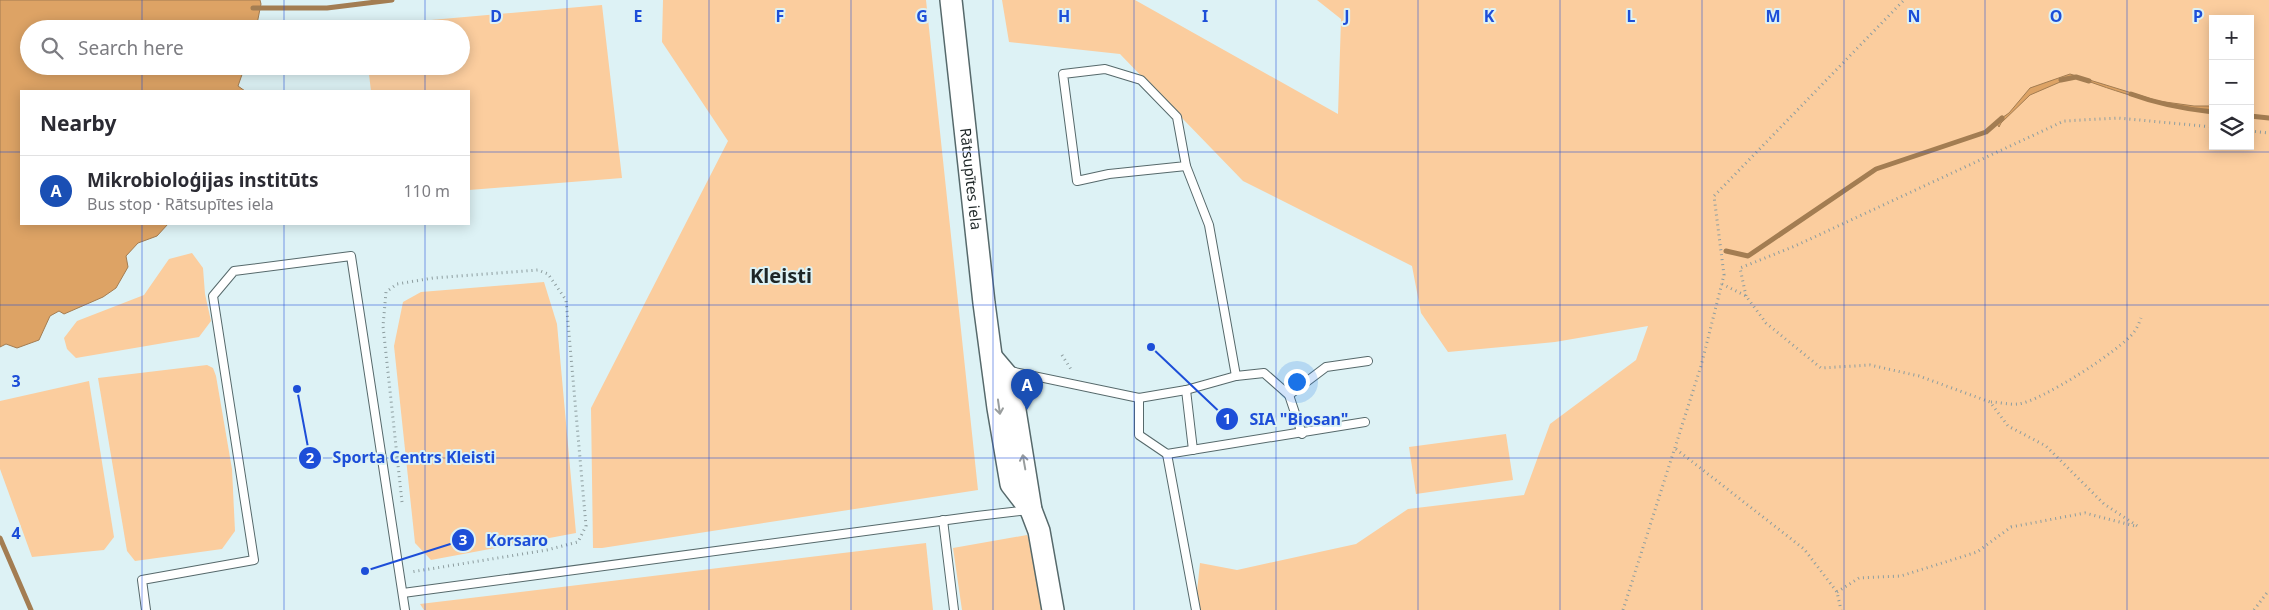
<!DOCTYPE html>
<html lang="en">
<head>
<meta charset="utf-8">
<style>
	body { margin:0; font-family:"Noto Sans",sans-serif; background:#f2f2f3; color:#2b2b33 }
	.controls { position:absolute; right:15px; top:15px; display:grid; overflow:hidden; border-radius:0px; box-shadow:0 2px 12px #0003 }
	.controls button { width:45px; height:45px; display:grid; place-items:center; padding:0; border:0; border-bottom:1px solid #e1e1e2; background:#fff; color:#2b2b33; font:25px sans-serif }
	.you { position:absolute; left:1296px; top:381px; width:18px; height:18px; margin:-12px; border:4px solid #fff; border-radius:50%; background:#1a73e8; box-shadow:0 0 0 8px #1a73e833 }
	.badge { display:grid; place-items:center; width:32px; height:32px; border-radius:50%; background:#0b8043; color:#fff; font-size:16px; font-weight:700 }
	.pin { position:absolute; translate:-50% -41px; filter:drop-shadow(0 1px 2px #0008) }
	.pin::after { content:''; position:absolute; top:26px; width:18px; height:15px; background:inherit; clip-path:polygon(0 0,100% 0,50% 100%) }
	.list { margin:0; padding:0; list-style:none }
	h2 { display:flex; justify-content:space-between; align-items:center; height:65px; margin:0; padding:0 20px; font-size:21px }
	h2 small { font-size:16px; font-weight:400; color:#7c7c81 }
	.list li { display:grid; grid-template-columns:32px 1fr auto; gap:15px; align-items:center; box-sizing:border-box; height:70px; padding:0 20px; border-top:1px solid #e1e1e2 }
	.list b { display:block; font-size:19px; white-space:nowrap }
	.list p { margin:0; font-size:16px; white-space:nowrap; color:#7c7c81 }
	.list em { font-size:16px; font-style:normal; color:#7c7c81 }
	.icon { flex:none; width:28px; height:28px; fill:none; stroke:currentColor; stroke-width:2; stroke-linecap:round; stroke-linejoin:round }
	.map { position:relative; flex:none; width:2269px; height:610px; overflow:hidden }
	.search { position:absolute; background:#fff; box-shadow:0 2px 12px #0003; left:20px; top:20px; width:450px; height:55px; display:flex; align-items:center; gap:12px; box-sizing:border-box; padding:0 18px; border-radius:28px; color:#7c7c81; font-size:19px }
	.panel { position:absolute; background:#fff; box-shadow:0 2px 12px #0003; left:20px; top:90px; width:450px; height:135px; border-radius:0px }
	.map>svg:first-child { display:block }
	.green { fill:#fbcd9e; fill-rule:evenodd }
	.water { fill:#dda365; stroke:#a37d52 }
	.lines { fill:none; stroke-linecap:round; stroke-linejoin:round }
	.stream { stroke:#a37d52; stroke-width:5 }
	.lane-casing { stroke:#56696b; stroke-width:10 }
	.secondary-casing { stroke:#56696b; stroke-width:24 }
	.path { stroke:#8d9d9f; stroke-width:3; stroke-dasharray:1 4; stroke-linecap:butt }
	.lane { stroke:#fff; stroke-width:8 }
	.secondary { stroke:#fff; stroke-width:21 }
	.oneway { stroke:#999d9d }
	.grid { fill:none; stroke:#1d4ed8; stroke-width:1; stroke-opacity:0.55 }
	.labels { text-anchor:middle; stroke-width:4; stroke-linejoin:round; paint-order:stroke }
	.street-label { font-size:15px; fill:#1d2526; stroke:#ddf2f5 }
	.district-label { font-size:20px; font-weight:bold; fill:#1d2526; stroke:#ddf2f5 }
	.grid-label { font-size:16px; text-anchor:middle; font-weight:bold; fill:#1d4ed8; stroke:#ddf2f5; stroke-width:4; stroke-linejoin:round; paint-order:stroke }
	.leader { fill:none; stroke:#1d4ed8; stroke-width:2 }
	.callout-dot { fill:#1d4ed8; stroke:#ddf2f5; stroke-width:2 }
	.mark-label { font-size:15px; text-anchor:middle; font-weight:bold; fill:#fff }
	.callout-label { font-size:16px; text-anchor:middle; font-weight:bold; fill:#1d4ed8; stroke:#ddf2f5; stroke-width:4; stroke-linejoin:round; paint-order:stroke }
</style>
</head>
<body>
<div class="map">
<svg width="2269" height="610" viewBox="0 0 2269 610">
	<rect width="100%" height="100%" fill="#ddf2f5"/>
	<g class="green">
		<polygon points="663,0 926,0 978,490 602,548 593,548 591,408 728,141 662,42"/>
		<path d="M 1002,0 L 1135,0 L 1338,114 L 1341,19 L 1317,0 L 2269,0 L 2269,610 L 1195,610 L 1200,563 L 1237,570 L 1356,544 L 1408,509 L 1524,495 L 1550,424 L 1636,360 L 1648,326 L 1555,342 L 1448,352 L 1421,313 L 1412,266 L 1243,181 L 1120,54 L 1009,42 ZM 2213,19 L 2250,19 L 2250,146 L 2213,146 Z"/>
		<polygon points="602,5 622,178 469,190 469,91 371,91 368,66 461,66 461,29 363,29 363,26"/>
		<polygon points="192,253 203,268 205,294 211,321 199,337 76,358 67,349 64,338 77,321 144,295 169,259"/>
		<polygon points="544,282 557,324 576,533 431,560 415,543 394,346 403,302 421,292"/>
		<polygon points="207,365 213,368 216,376 232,469 235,531 222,549 135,561 127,551 98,378"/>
		<polygon points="89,381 114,537 104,550 32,557 0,469 0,401"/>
		<polygon points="1506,434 1513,480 1416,494 1409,447"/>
		<polygon points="1027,535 1059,610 962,610 953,548"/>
		<polygon points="926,543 933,610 424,610 420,604"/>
	</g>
	<g class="water">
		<polygon points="0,0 260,0 261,4 256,29 29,29 29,66 245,66 238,86 245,91 21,91 21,224 168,224 157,236 138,243 126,256 128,267 116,288 103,297 64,314 59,311 50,316 39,340 17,348 6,344 0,347"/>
		<path d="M 2070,74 L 2158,101 L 2194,106 L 2213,106 L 2213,111 C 2170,110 2114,91 2074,76 L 2030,95 L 2001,123 L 1999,127 L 1996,122 L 2009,113 L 2030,88 Z"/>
	</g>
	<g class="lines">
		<g class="stream">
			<polyline points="253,8 327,8 392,0"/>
			<polyline points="2061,80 2076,77 2089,81"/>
			<path d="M 2131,94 C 2158,104 2184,109 2213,112"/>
			<polyline points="2250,116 2269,118"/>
			<polyline points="1726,251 1748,256 1876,169 1986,132 2002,118"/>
			<polyline points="0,538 31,610"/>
		</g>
		<g class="lane-casing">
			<g id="lane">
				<polygon points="1105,69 1141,80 1177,117 1186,166 1109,174 1077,181 1063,74"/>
				<polyline points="1010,371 1139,398 1186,390 1236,376 1209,225 1186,166"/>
				<polyline points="1236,376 1264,373 1289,395 1326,367 1368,361"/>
				<polyline points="1186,390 1193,450"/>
				<polyline points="1289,395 1302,434"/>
				<polyline points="1139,398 1139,435 1167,454 1365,422"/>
				<polyline points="1167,454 1196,610"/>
				<polyline points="943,520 954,610"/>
				<polyline points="403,593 977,516 1028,510"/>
				<polyline points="146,610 142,580 254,560 213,296 234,271 351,256 405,610"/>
			</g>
		</g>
		<g class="secondary-casing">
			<g id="secondary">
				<path id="s1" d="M 951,0 L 984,303 L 998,408 L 1011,484 L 1031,510"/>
				<polyline points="993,359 1010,379 1031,510 1039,531 1053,610"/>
			</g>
		</g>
		<g class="path">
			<polyline points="2250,131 2269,133"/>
			<polyline points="1722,284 1746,296 1766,323 1821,368 1870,365 1919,376 1990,402 2008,426 2046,446 2104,504 2139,527"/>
			<polyline points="1746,296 1740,268 1795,246 2064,121 2118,118 2213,127"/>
			<polyline points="1062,355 1072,371"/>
			<path d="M 1991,402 C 1999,402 2009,405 2018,404 C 2040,402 2121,350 2134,332 C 2137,328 2139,323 2141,318"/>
			<polyline points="1676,449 1804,549 1837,592 1841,610"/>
			<polyline points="402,502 383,326 386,292 397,284 433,278 538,270 548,274 566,300 586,526 578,542 547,550 411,572"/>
			<polyline points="1837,592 1859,578 1901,576 1977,552 2011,527 2085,513 2135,526"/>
			<polyline points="1623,610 1701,366 1724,275 1714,196 1904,0"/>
			<polyline points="2254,610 2269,590"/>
		</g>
		<use href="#lane" class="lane"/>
		<use href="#secondary" class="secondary"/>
	</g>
	<defs><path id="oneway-shaft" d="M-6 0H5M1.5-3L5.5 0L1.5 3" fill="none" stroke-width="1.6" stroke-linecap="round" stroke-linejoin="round" transform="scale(1.25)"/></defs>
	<g class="oneway">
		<use href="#oneway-shaft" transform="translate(999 407) rotate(82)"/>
		<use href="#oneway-shaft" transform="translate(1024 462) rotate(-100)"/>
	</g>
	<path class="grid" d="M 142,0 L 142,29M 284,0 L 284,29M 425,0 L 425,29M 567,0 L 567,610M 709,0 L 709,610M 851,0 L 851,610M 993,0 L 993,610M 1134,0 L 1134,610M 1276,0 L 1276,610M 1418,0 L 1418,610M 1560,0 L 1560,610M 1702,0 L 1702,610M 1844,0 L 1844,610M 1985,0 L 1985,610M 2127,0 L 2127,610M 142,66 L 142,91M 284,66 L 284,91M 425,66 L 425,91M 0,152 L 21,152M 469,152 L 2269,152M 142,224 L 142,610M 284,224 L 284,610M 425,224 L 425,610M 0,305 L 2269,305M 0,458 L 2269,458"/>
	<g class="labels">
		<g class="street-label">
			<text dy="5" stroke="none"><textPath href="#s1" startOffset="180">Rātsupītes iela</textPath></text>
		</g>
		<g class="district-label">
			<text x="781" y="283">Kleisti</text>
		</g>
	</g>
	<g class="grid-label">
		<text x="496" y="22">D</text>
		<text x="638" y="22">E</text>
		<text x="780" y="22">F</text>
		<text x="922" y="22">G</text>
		<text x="1064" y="22">H</text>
		<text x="1205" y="22">I</text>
		<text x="1347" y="22">J</text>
		<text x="1489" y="22">K</text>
		<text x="1631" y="22">L</text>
		<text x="1773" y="22">M</text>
		<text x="1914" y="22">N</text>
		<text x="2056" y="22">O</text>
		<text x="2198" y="22">P</text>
		<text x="16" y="387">3</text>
		<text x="16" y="539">4</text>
	</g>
	<path class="leader" d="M1151 347L1227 419M297 389L310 458M365 571L463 540"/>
	<g class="callout-dot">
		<circle cx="1151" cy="347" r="5"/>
		<circle cx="297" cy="389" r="5"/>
		<circle cx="365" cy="571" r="5"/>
		<circle cx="1227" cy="419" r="12"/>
		<circle cx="310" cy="458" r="12"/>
		<circle cx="463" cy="540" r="12"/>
	</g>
	<g class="mark-label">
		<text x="1227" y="424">1</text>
		<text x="310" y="463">2</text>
		<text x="463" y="545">3</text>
	</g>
	<g class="callout-label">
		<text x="1299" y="425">SIA "Biosan"</text>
		<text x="414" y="463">Sporta Centrs Kleisti</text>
		<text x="517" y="546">Korsaro</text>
	</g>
</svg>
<div class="controls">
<button>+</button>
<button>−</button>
<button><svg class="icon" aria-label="layers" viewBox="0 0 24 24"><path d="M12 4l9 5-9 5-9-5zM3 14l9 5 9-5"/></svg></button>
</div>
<div class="you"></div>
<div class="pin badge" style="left:1027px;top:410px;background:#1a4fb4">A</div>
<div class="search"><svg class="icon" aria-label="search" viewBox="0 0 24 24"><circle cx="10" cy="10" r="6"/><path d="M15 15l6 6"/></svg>Search here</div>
<section class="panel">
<h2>Nearby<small></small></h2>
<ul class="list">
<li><span class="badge" style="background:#1a4fb4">A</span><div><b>Mikrobioloģijas institūts</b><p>Bus stop · Rātsupītes iela</p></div><em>110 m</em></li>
</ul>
</section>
</div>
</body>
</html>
